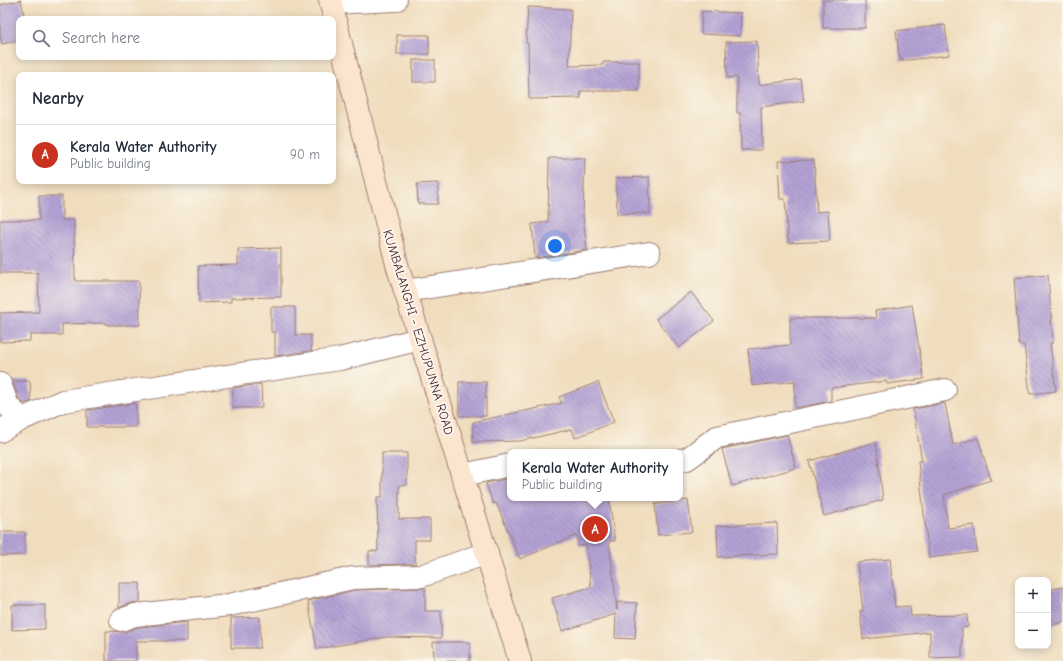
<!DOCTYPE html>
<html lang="en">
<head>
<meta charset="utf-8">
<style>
	body { margin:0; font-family:"Comic Neue",sans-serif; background:#f2f2f3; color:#1f2937 }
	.controls { position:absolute; right:12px; bottom:12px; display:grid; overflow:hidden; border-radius:8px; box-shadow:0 2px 10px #0003 }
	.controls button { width:36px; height:36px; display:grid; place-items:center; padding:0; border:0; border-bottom:1px solid #e0e1e3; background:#fff; color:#1f2937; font:20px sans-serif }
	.you { position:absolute; left:555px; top:246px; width:14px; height:14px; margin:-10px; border:3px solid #fff; border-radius:50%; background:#1a73e8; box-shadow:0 0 0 6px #1a73e833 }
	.badge { display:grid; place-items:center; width:26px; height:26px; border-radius:50%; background:#c8321e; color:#fff; font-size:13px; font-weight:700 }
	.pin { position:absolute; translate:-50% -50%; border:2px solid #fff; box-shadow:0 1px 4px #0006 }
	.popup { position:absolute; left:507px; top:449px; width:176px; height:52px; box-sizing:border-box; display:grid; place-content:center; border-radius:8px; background:#fff; filter:drop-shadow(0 1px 3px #0005); font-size:13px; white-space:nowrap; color:#747a83 }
	.popup b { font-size:15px; color:#1f2937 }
	.popup::after { content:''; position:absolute; left:50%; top:100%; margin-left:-8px; border:8px solid transparent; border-top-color:#fff }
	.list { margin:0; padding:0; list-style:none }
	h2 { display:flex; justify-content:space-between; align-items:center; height:52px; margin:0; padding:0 16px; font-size:17px }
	h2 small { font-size:13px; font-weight:400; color:#747a83 }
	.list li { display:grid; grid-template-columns:26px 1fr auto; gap:12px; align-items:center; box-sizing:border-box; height:60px; padding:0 16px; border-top:1px solid #e0e1e3 }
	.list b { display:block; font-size:15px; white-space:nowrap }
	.list p { margin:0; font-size:13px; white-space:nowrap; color:#747a83 }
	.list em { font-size:13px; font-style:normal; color:#747a83 }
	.icon { flex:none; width:22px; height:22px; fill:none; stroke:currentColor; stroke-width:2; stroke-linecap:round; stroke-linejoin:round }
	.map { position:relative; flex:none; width:1063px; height:661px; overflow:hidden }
	.search { position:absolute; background:#fff; box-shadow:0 2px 10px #0003; left:16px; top:16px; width:320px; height:44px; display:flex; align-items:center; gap:10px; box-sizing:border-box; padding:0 14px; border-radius:8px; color:#747a83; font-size:15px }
	.panel { position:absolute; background:#fff; box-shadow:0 2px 10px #0003; left:16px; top:72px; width:320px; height:112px; border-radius:8px }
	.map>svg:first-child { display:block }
	.building { fill:url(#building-back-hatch) }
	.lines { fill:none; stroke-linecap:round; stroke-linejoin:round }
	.street-casing { stroke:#9d7e74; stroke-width:24 }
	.secondary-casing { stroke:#9d7e74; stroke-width:24 }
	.street { stroke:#fff; stroke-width:22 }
	.secondary { stroke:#fce5cf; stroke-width:22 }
	.labels { text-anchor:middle; stroke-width:4; stroke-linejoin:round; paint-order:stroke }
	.street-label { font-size:13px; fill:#4a1f2b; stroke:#fbf7ec }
</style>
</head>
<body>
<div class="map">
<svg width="1063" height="661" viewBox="0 0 1063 661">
	<defs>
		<pattern id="building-back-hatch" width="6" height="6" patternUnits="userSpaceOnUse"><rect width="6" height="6" fill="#b4a3d5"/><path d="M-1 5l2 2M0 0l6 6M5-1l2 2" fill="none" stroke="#9484ad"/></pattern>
	</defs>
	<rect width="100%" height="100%" fill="#fbf7ec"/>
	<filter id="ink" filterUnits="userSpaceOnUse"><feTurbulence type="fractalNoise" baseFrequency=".025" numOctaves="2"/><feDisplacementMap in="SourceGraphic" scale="8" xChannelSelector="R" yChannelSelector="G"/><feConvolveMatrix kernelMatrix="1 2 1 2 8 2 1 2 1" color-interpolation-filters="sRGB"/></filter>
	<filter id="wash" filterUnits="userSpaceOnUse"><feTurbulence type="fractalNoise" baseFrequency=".012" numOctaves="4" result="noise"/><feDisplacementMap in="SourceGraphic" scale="16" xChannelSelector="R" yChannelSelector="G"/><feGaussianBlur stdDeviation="0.9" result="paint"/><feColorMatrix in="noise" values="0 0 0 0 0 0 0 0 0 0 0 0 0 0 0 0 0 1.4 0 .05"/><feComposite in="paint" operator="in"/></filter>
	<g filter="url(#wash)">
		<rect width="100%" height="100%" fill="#f0ddbd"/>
		<g id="blocks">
			<g class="building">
				<polygon points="21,0 25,19 19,19 19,40 2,44 0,35 0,5"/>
				<rect x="823" y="0" width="42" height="28"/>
				<polygon points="528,7 571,9 569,66 603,65 603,62 639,62 639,91 580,91 581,98 529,99 528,43 526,43"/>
				<polygon points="702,11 741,13 740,36 701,34"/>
				<polygon points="945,25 949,55 900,61 896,31"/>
				<rect x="397" y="35" width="32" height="19"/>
				<polygon points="757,41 759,85 801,79 804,101 761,107 762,150 741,150 740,113 737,113 737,77 727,78 726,42"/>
				<rect x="413" y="60" width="22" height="22"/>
				<polygon points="549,158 585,158 583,216 587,250 535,258 532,224 548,222"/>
				<polygon points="814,160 817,212 828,211 830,241 788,243 785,199 780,199 778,161"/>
				<polygon points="649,177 650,213 617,214 616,178"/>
				<polygon points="438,183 438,204 418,204 417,184"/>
				<polygon points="39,196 62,196 62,220 74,220 75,281 139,281 140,325 107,325 107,323 62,324 62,335 30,335 30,341 0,342 0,313 39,312 38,273 0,273 0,220 39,220"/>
				<polygon points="281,248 281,297 231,298 231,302 199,303 198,266 238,265 238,249"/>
				<polygon points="1048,275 1053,343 1050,343 1056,391 1030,394 1024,345 1019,345 1014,278"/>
				<polygon points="691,292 714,321 679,348 656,319"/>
				<polygon points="912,305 924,379 887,384 886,381 831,388 831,401 795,408 795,381 752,386 748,349 790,345 790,318 876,318 875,311"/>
				<polygon points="271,307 295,307 295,335 311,335 311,351 275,356 275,332 271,332"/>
				<polygon points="12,381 30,381 31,402 23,403 19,399"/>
				<rect x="459" y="382" width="27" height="34"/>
				<polygon points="598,382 614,422 575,438 572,429 520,441 473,442 473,422 562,403 559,397"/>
				<polygon points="261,384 262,408 233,408 233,388"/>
				<polygon points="136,403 136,427 87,427 87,410"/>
				<polygon points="945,403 953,445 978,438 991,480 944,495 948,528 974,525 977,552 929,558 918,461 922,461 913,409"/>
				<polygon points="787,435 796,468 732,486 722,449"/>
				<polygon points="876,442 883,500 824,516 809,461"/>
				<polygon points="382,453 407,453 407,485 399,485 399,519 430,519 430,540 415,540 415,564 369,565 369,551 378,551 377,497 382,497"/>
				<polygon points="510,478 510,498 609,498 615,541 609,541 617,610 617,602 637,603 635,639 615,638 616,614 562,631 552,598 591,587 586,545 579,546 577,535 520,559 496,503 493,504 486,483"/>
				<polygon points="688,500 692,532 658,535 655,504"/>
				<polygon points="777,523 778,554 718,557 717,526"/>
				<polygon points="0,532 25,532 25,555 0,556"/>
				<polygon points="890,559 895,607 910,606 911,616 967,615 968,627 962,628 962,657 930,658 930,632 863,639 860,611 863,611 857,562"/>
				<polygon points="119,583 140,583 140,602 131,603 119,608"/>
				<polygon points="1063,587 1063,622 1048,626 1048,590"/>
				<polygon points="421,588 425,588 425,611 441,611 441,638 386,637 317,649 308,601 355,590"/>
				<polygon points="12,605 45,605 45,629 12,630"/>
				<polygon points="260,617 260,648 231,648 231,618"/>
				<polygon points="187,622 187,641 136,641 136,661 106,661 106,631 125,632 138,627"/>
				<polygon points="433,642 470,642 470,661 434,661"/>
			</g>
		</g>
	</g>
	<g filter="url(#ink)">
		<use href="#blocks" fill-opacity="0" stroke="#9d7e74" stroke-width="1"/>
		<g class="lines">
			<g class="street-casing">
				<g id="street">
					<polyline points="331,3 396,0"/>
					<polyline points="405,291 649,253"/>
					<polyline points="0,384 8,406 22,419 63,401 340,359 420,339"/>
					<polyline points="0,431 22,419"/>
					<polyline points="680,460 687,459 717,437 945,390"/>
					<polyline points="463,475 510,465"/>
					<polyline points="121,620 135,615 229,605 353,578 421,576 487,553"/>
				</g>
			</g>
			<g class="secondary-casing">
				<polyline id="secondary" points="330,0 398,268 520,661"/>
			</g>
			<use href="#street" class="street"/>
			<use href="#secondary" class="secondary"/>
		</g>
	</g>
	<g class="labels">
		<g class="street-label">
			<text transform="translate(419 332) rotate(73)" y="5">KUMBALANGHI - EZHUPUNNA ROAD</text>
		</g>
	</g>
</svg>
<div class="controls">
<button>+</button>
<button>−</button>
</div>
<div class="you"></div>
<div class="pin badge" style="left:595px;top:529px">A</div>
<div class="popup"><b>Kerala Water Authority</b>Public building</div>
<div class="search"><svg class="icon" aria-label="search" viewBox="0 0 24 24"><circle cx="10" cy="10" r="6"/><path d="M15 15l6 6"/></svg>Search here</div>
<section class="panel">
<h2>Nearby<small></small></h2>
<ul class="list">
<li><span class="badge">A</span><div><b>Kerala Water Authority</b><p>Public building</p></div><em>90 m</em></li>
</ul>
</section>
</div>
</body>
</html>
